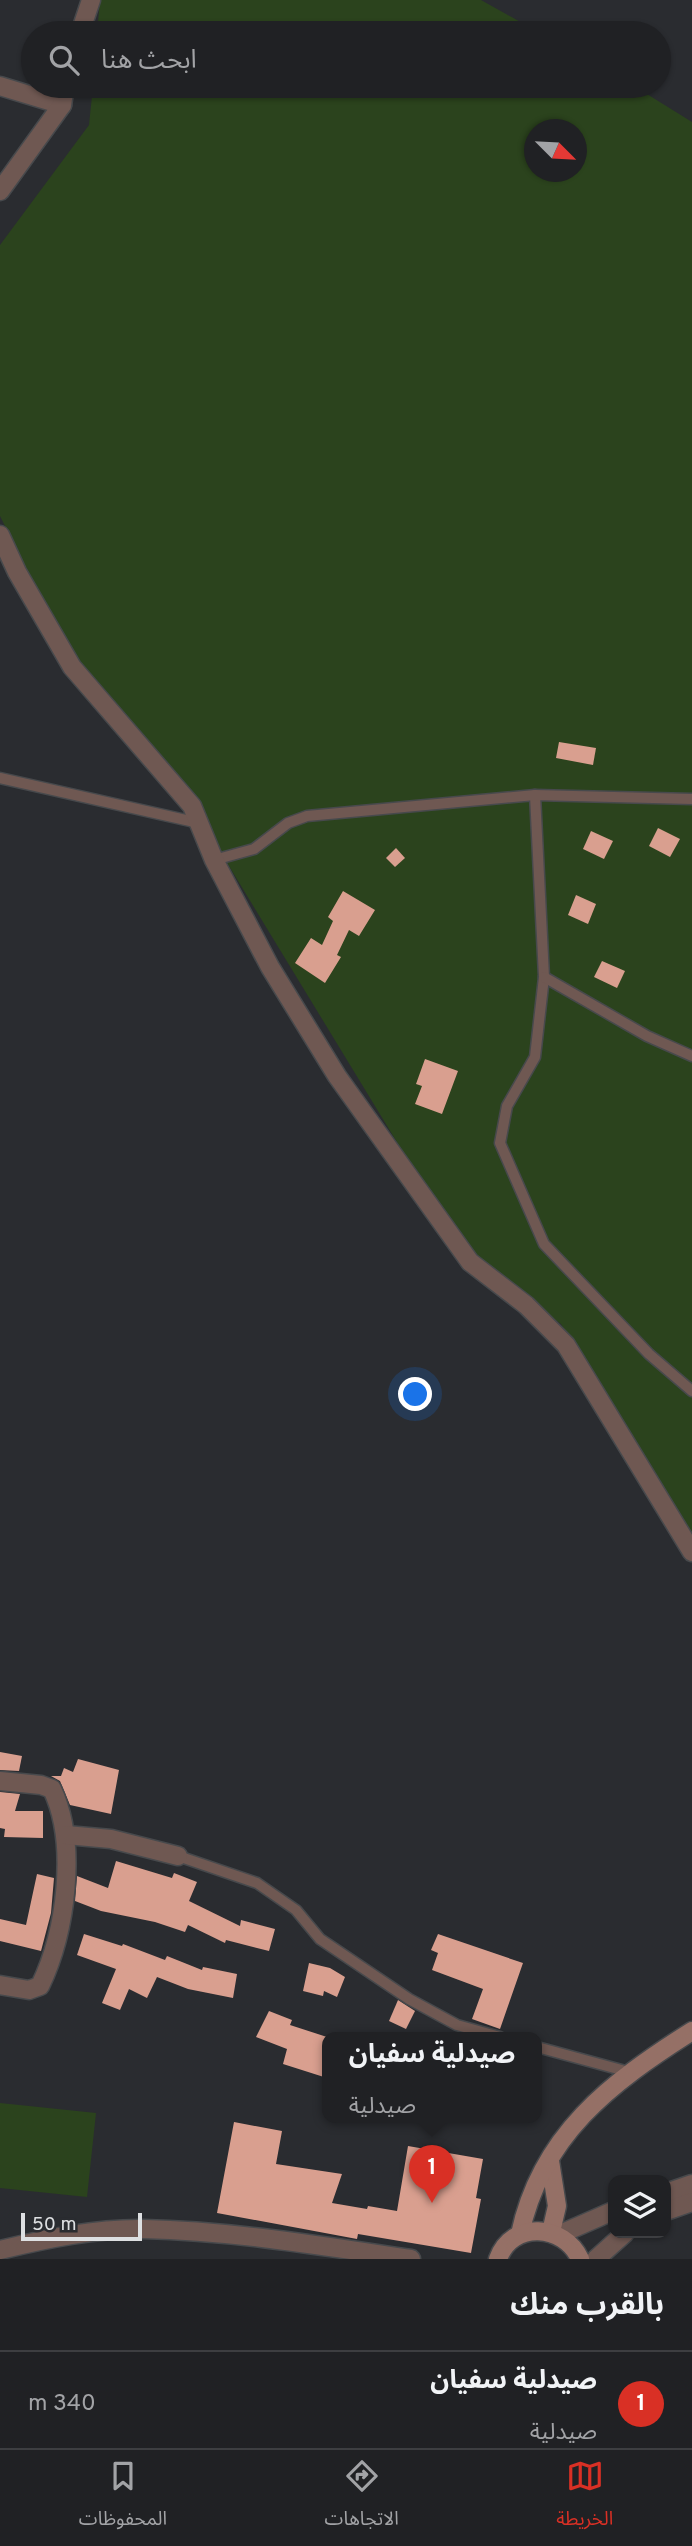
<!DOCTYPE html>
<html lang="ar">
<head>
<meta charset="utf-8">
<style>
	body { margin:0; font-family:Overpass,"Noto Sans Arabic",sans-serif; background:#28292c; color:#f1f3f6; direction:rtl }
	.controls { position:absolute; right:21px; bottom:21px; display:grid; overflow:hidden; border-radius:14px; box-shadow:0 2px 5px #0004 }
	.controls button { width:63px; height:63px; display:grid; place-items:center; padding:0; border:0; border-bottom:2px solid #3d3e41; background:#202124; color:#f1f3f6; font:35px sans-serif }
	.compass { position:absolute; left:524px; top:119px; width:63px; height:63px; border-radius:50%; background:#202124; box-shadow:0 2px 5px #0004; rotate:114deg }
	.scale { position:absolute; left:21px; bottom:18px; width:121px; box-sizing:border-box; padding-left:7px; border:4px solid #dee0e2; border-top:0; font-size:19px; line-height:24px; white-space:nowrap; color:#dee0e2; -webkit-text-stroke:5px #2a2c30; paint-order:stroke }
	.you { position:absolute; left:416px; top:1395px; width:24px; height:24px; margin:-18px; border:5px solid #fff; border-radius:50%; background:#1a73e8; box-shadow:0 0 0 10px #1a73e833 }
	.badge { display:grid; place-items:center; width:46px; height:46px; border-radius:50%; background:#d93025; color:#fff; font-size:23px; font-weight:700 }
	.pin { position:absolute; translate:-50% -58px; filter:drop-shadow(0 2px 4px #0008) }
	.pin::after { content:''; position:absolute; top:37px; width:24px; height:21px; background:inherit; clip-path:polygon(0 0,100% 0,50% 100%) }
	.popup { position:absolute; left:322px; top:2032px; width:220px; height:91px; box-sizing:border-box; display:grid; place-content:center; border-radius:14px; background:#202124; filter:drop-shadow(0 2px 5px #0005); font-size:23px; white-space:nowrap; color:#a2a3a6 }
	.popup b { font-size:26px; color:#f1f3f6 }
	.popup::after { content:''; position:absolute; left:50%; top:100%; margin-left:-14px; border:14px solid transparent; border-top-color:#202124 }
	.list { margin:0; padding:0; list-style:none }
	h2 { display:flex; justify-content:space-between; align-items:center; height:91px; margin:0; padding:0 28px; font-size:30px }
	h2 small { font-size:23px; font-weight:400; color:#a2a3a6 }
	.list li { display:grid; grid-template-columns:46px 1fr auto; gap:21px; align-items:center; box-sizing:border-box; height:98px; padding:0 28px; border-top:2px solid #3d3e41 }
	.list b { display:block; font-size:26px; white-space:nowrap }
	.list p { margin:0; font-size:23px; white-space:nowrap; color:#a2a3a6 }
	.list em { font-size:23px; font-style:normal; color:#a2a3a6 }
	.icon { flex:none; width:38px; height:38px; fill:none; stroke:currentColor; stroke-width:2; stroke-linecap:round; stroke-linejoin:round }
	.map { position:relative; flex:none; width:692px; height:2259px; overflow:hidden; direction:ltr }
	.search { position:absolute; background:#202124; box-shadow:0 2px 5px #0004; left:21px; right:21px; top:21px; height:77px; display:flex; align-items:center; gap:18px; box-sizing:border-box; padding:0 24px; border-radius:38px; color:#a2a3a6; font-size:26px }
	.sheet { height:189px; background:#202124 }
	nav { display:flex; justify-content:space-around; align-items:center; box-sizing:border-box; height:98px; border-top:2px solid #3d3e41; background:#202124; font-size:19px; color:#a2a3a6 }
	nav a { display:grid; justify-items:center; gap:4px }
	nav .on { color:#d93025 }
	.map>svg:first-child { display:block }
	.green { fill:#2b431d; fill-rule:evenodd }
	.building { fill:#d99f8f }
	.lines { fill:none; stroke-linecap:round; stroke-linejoin:round }
	.service-casing { stroke:#47494c; stroke-width:13 }
	.minor-casing { stroke:#47494c; stroke-width:21 }
	.tertiary-casing { stroke:#47494c; stroke-width:21 }
	.secondary-casing { stroke:#47494c; stroke-width:21 }
	.service { stroke:#6f5852; stroke-width:10 }
	.minor { stroke:#6f5852; stroke-width:18 }
	.tertiary { stroke:#6f5852; stroke-width:18 }
	.secondary { stroke:#957066; stroke-width:18 }
</style>
</head>
<body>
<div class="map">
<svg width="692" height="2259" viewBox="0 0 692 2259">
	<rect width="100%" height="100%" fill="#2a2c30"/>
	<g class="green">
		<polygon points="100,0 481,0 540,33 97,33"/>
		<path d="M 93,86 L 634,86 L 692,122 L 692,1545 L 561,1324 L 465,1254 L 204,825 L 89,695 L 0,516 L 0,245 L 89,125 ZM 534,130 L 576,130 L 576,172 L 534,172 Z"/>
		<polygon points="0,2103 96,2113 87,2197 0,2188"/>
	</g>
	<g class="building">
		<polygon points="559,742 596,748 593,765 556,758"/>
		<polygon points="658,828 680,839 670,857 649,846"/>
		<polygon points="591,831 613,841 604,859 583,849"/>
		<polygon points="396,848 405,858 395,867 386,858"/>
		<polygon points="343,891 375,910 359,936 349,930 337,955 341,957 325,983 295,963 311,938 322,945 333,921 328,917"/>
		<polygon points="576,895 596,904 588,924 568,915"/>
		<polygon points="602,961 625,971 617,988 594,977"/>
		<polygon points="425,1059 458,1071 442,1114 415,1104 422,1086 416,1084"/>
		<polygon points="0,1752 22,1756 19,1771 0,1770"/>
		<polygon points="78,1759 119,1770 111,1814 70,1805 60,1781 51,1776 61,1776 64,1768 73,1772"/>
		<polygon points="0,1792 20,1794 15,1811 43,1811 43,1838 4,1837 5,1829 0,1828"/>
		<polygon points="116,1861 172,1878 174,1873 197,1882 189,1901 240,1926 241,1920 275,1929 269,1951 226,1940 225,1943 188,1925 185,1932 155,1922 101,1911 75,1901 77,1876 108,1888"/>
		<polygon points="37,1874 54,1878 51,1913 41,1951 0,1941 0,1919 26,1925"/>
		<polygon points="84,1934 122,1946 123,1944 165,1960 167,1956 202,1970 203,1967 237,1974 233,1998 188,1989 157,1977 147,1998 129,1989 120,2010 102,2003 116,1969 77,1955"/>
		<polygon points="438,1934 523,1963 500,2029 472,2019 483,1989 432,1970 438,1953 431,1950"/>
		<polygon points="309,1963 330,1968 345,1977 337,1997 324,1991 323,1996 303,1991"/>
		<polygon points="398,2000 415,2011 406,2029 389,2021"/>
		<polygon points="269,2011 292,2020 290,2025 327,2037 327,2078 283,2064 287,2049 256,2037"/>
		<polygon points="234,2122 282,2131 276,2164 342,2174 332,2203 367,2209 368,2206 397,2211 408,2146 483,2159 476,2198 481,2199 471,2253 358,2234 357,2239 217,2213"/>
	</g>
	<g class="lines">
		<g class="service-casing">
			<g id="service">
				<polyline points="0,778 199,823"/>
				<polyline points="535,795 544,977 535,1057 507,1106 500,1143 544,1244 649,1354 692,1391"/>
				<polyline points="214,860 254,849 288,823 307,816 535,795 692,799"/>
				<polyline points="544,977 647,1036 692,1056"/>
				<polyline points="178,1856 257,1883 296,1910 320,1939 409,1999 457,2025 500,2037"/>
				<polyline points="537,2047 629,2072"/>
			</g>
		</g>
		<g class="minor-casing">
			<g id="minor">
				<polyline points="80,33 91,0"/>
				<polyline points="0,86 62,105"/>
				<polyline points="0,191 62,105 65,86"/>
				<polyline points="0,535 17,572 72,667 192,806 214,860 270,967 337,1076 470,1262 526,1305 566,1345 692,1552"/>
				<path d="M 0,1781 L 41,1785 L 52,1789 C 78,1844 66,1932 40,1986 L 29,1990 L 0,1985"/>
				<polyline points="66,1835 111,1839 178,1856"/>
			</g>
		</g>
		<g class="tertiary-casing">
			<g id="tertiary">
				<polyline points="666,2193 692,2184"/>
				<polyline points="666,2211 692,2202"/>
				<polyline points="558,2235 613,2211"/>
				<path d="M 0,2250 C 45,2239 97,2228 144,2229 C 233,2231 323,2246 411,2259"/>
				<polyline points="596,2259 625,2233"/>
			</g>
		</g>
		<g class="secondary-casing">
			<g id="secondary">
				<polyline points="550,2161 557,2206 551,2232"/>
				<path d="M 520,2234 C 541,2135 610,2083 692,2031"/>
				<path d="M 498,2259 C 512,2220 564,2224 580,2259"/>
			</g>
		</g>
		<use href="#service" class="service"/>
		<use href="#minor" class="minor"/>
		<use href="#tertiary" class="tertiary"/>
		<use href="#secondary" class="secondary"/>
	</g>
</svg>
<div class="controls">
<button><svg class="icon" aria-label="layers" viewBox="0 0 24 24"><path d="M12 4l9 5-9 5-9-5zM3 14l9 5 9-5"/></svg></button>
</div>
<svg class="compass" viewBox="-18 -18 36 36"><path d="M0-13l5 13h-10z" fill="#e53935"/><path d="M0 13l5-13h-10z" fill="#a2a3a6"/></svg>
<div class="scale">50 m</div>
<div class="you"></div>
<div class="pin badge" style="left:432px;top:2203px">1</div>
<div class="popup"><b>صيدلية سفيان</b>صيدلية</div>
<div class="search"><svg class="icon" aria-label="search" viewBox="0 0 24 24"><circle cx="10" cy="10" r="6"/><path d="M15 15l6 6"/></svg>ابحث هنا</div>
</div>
<section class="sheet">
<h2>بالقرب منك<small></small></h2>
<ul class="list">
<li><span class="badge">1</span><div><b>صيدلية سفيان</b><p>صيدلية</p></div><em>340 m</em></li>
</ul>
</section>
<nav>
<a class="on"><svg class="icon" aria-label="map" viewBox="0 0 24 24"><path d="M3 6l6-2 6 2 6-2v14l-6 2-6-2-6 2zM9 4v14M15 6v14"/></svg>الخريطة</a>
<a><svg class="icon" aria-label="directions" viewBox="0 0 24 24"><path d="M12 3l9 9-9 9-9-9zM9 14v-3h6M13 9l2 2-2 2"/></svg>الاتجاهات</a>
<a><svg class="icon" aria-label="saved" viewBox="0 0 24 24"><path d="M7 4h10v16l-5-4-5 4z"/></svg>المحفوظات</a>
</nav>
</body>
</html>
